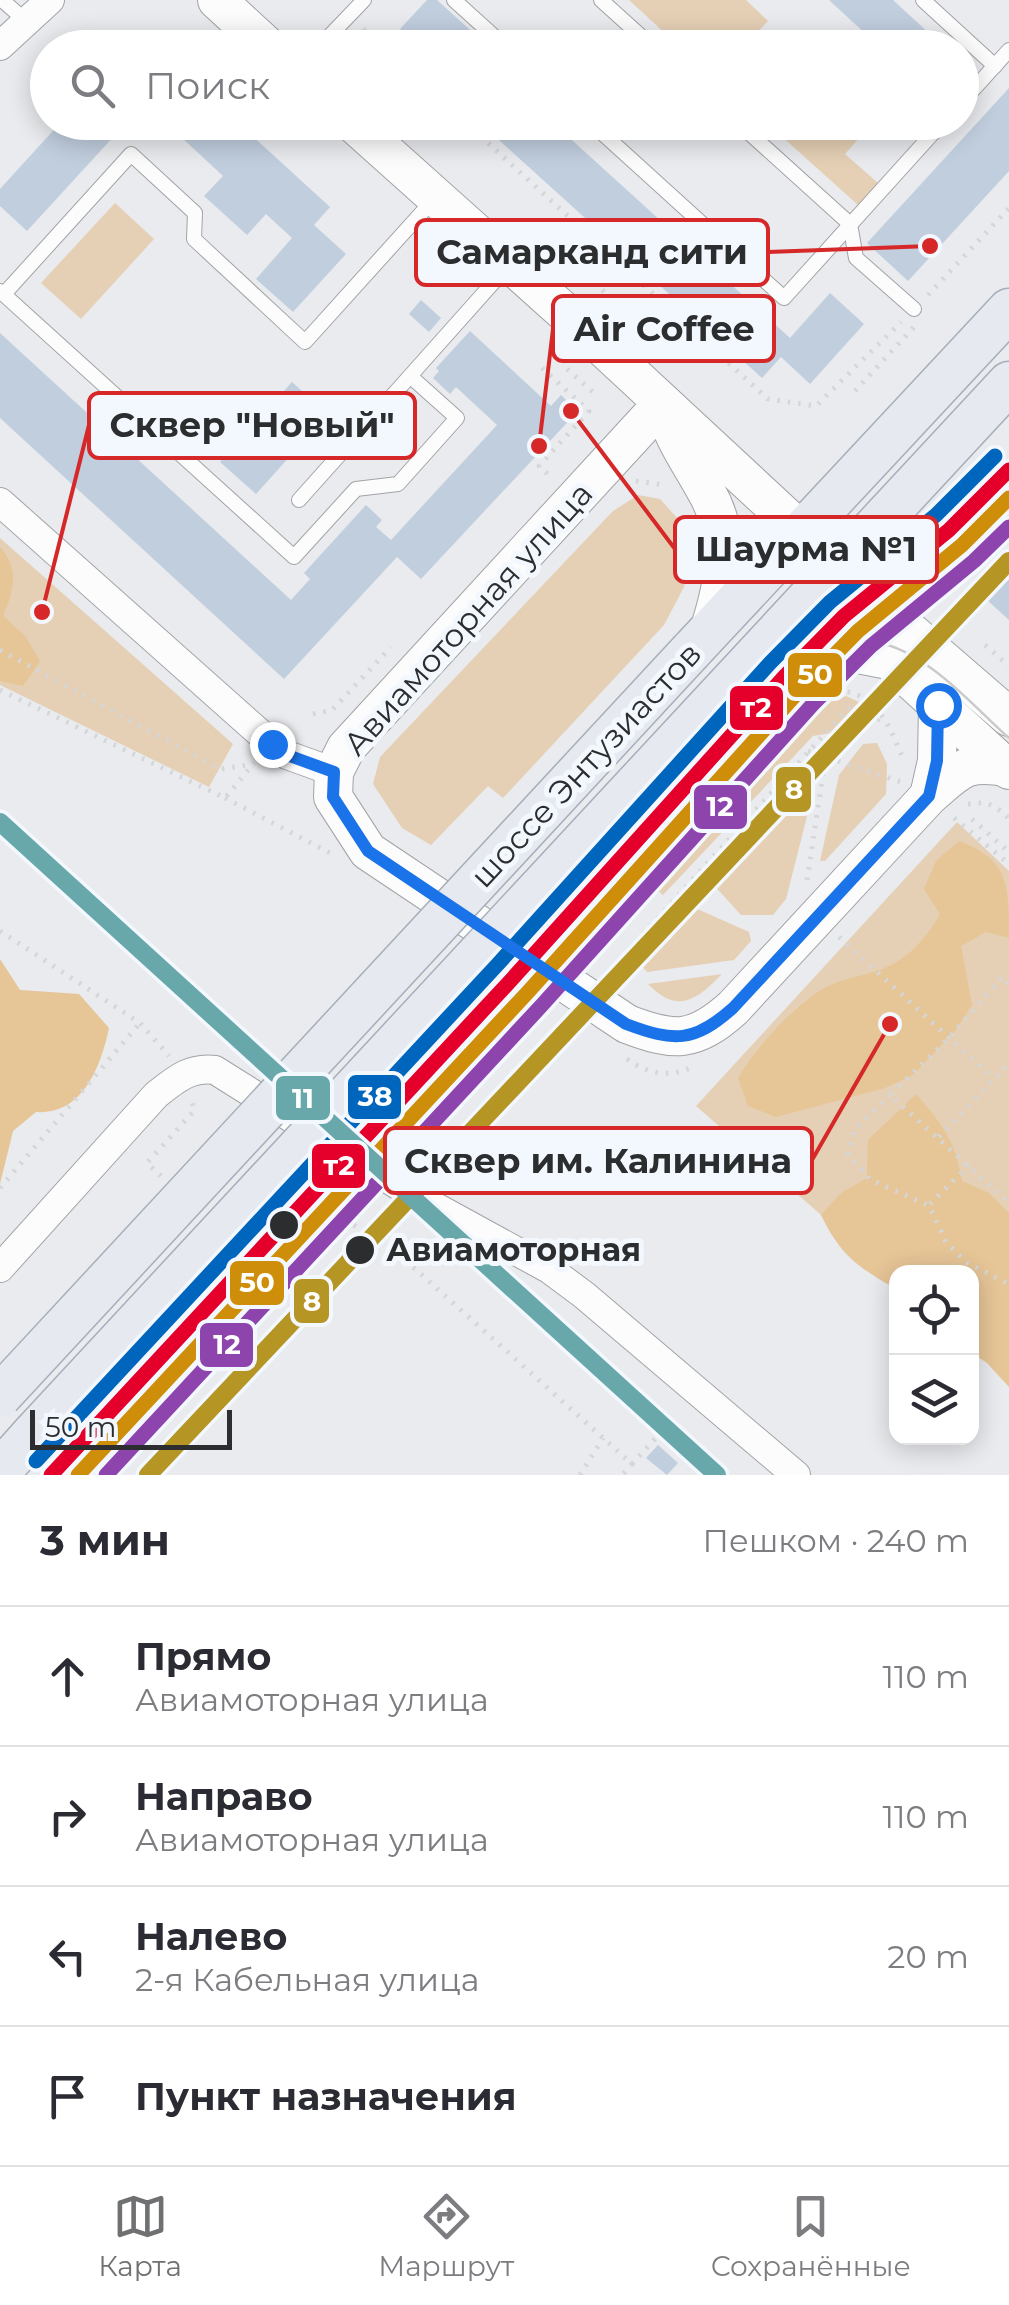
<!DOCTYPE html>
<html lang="ru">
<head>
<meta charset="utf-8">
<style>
	body { margin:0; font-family:Montserrat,sans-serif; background:#f7f7f7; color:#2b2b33 }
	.controls { position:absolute; right:30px; bottom:30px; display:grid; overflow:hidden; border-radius:20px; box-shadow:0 5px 25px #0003 }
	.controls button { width:90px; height:90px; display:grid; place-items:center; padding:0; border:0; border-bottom:2px solid #e1e1e2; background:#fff; color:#2b2b33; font:50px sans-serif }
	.scale { position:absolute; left:30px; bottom:25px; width:202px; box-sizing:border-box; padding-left:10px; border:5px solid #2b2d2f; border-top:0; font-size:28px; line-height:35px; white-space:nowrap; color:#2b2d2f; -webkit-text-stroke:8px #f3f8ff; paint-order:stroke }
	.stop { position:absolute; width:30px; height:30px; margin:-22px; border:8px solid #1a73e8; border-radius:50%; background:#fff }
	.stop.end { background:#1a73e8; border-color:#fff; box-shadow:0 2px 10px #0008 }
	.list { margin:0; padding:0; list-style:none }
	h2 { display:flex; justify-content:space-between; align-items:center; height:130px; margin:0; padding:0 40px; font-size:42px }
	h2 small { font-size:32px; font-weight:400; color:#7c7c81 }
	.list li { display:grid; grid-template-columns:65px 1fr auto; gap:30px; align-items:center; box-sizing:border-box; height:140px; padding:0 40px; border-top:2px solid #e1e1e2 }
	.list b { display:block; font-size:38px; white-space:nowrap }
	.list p { margin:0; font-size:32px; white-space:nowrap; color:#7c7c81 }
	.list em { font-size:32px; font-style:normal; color:#7c7c81 }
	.icon { flex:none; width:55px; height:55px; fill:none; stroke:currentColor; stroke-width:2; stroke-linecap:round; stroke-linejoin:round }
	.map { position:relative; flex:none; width:1009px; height:1475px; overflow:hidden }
	.search { position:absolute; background:#fff; box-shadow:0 5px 25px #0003; left:30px; right:30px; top:30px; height:110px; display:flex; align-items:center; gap:25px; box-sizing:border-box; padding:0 35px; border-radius:55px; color:#7c7c81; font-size:38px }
	.sheet { height:690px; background:#fff }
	nav { display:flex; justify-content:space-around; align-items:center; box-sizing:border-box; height:140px; border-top:2px solid #e1e1e2; background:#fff; font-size:28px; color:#7c7c81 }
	nav a { display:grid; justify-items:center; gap:5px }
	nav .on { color:#6e7072 }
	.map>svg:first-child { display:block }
	.green { fill:#e5d0b5 }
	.forest { fill:#e6c597 }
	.building { fill:#c1cede }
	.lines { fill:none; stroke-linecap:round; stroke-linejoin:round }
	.lane-casing { stroke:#a1a3a5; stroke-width:16 }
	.street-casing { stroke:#a1a3a5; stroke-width:30 }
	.secondary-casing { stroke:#a1a3a5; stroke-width:40 }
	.primary-casing { stroke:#a6aeb9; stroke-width:45 }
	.path { stroke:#d5d6d7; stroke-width:5; stroke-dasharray:2.5 8; stroke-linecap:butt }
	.lane { stroke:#fcfcfc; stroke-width:14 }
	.street { stroke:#fcfcfc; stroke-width:28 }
	.secondary { stroke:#fcfcfc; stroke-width:38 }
	.primary { stroke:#e6eaf0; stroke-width:42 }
	.tram { stroke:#cacaca; stroke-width:2.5 }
	.primary-bridge-casing { stroke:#a6aeb9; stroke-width:45; stroke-linecap:butt }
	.path-bridge { stroke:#d5d6d7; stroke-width:5; stroke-dasharray:2.5 8; stroke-linecap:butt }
	.primary-bridge { stroke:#e6eaf0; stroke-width:42 }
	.tram-1-casing { stroke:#f3f8ff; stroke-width:22 }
	.tram-2-casing { stroke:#f3f8ff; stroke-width:22 }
	.tram-3-casing { stroke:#f3f8ff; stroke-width:22 }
	.tram-4-casing { stroke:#f3f8ff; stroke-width:22 }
	.tram-1 { stroke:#e4002b; stroke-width:15 }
	.tram-2 { stroke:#ce8e09; stroke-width:15 }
	.tram-3 { stroke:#0065bd; stroke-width:15 }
	.tram-4 { stroke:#8e44ad; stroke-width:15 }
	.metro-1-casing { stroke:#f3f8ff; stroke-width:25 }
	.metro-2-casing { stroke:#f3f8ff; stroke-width:25 }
	.metro-1 { stroke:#b59523; stroke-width:18 }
	.metro-2 { stroke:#69a8aa; stroke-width:18 }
	.route { stroke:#1a73e8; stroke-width:12 }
	.stop-dot { fill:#2b2d2f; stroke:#f3f8ff; stroke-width:4 }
	.labels { text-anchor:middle; stroke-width:10; stroke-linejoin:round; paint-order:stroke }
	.street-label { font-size:32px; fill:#2b2d2f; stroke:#f3f8ff }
	.stop-label { font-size:32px; font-weight:bold; fill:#2b2d2f; stroke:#f3f8ff; text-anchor:start }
	.leader { fill:none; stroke:#d62828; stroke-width:4 }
	.callout-dot { fill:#d62828; stroke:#f3f8ff; stroke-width:4 }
	.callout { fill:#f3f8ff; stroke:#d62828; stroke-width:4 }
	.callout-label { font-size:35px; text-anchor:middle; font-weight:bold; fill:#2b2d2f }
	.line-badge { stroke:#f3f8ff; stroke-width:4 }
	.badge-label { font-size:28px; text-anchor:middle; font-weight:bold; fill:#fff }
</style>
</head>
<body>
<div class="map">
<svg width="1009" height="1475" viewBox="0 0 1009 1475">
	<rect width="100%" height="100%" fill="#e9ebee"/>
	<g class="green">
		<polygon points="629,0 746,0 768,21 744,47 680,47"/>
		<polygon points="787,123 846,123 861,136 845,154 878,183 858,205 778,133"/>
		<polygon points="115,203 154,239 81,319 41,283"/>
		<polygon points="638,495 660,499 679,520 691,555 684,587 664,625 503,798 488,786 431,845 402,828 373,784 380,757 613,511"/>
		<polygon points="0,538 233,744 209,787 0,685"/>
		<polygon points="846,696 859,702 864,711 843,731 813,736 663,895 646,881 800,717 821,704"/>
		<polygon points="877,743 887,764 886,794 825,861 820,861 839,775 863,744"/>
		<polygon points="805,770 816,781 786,899 773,915 741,915 711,882 780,793"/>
		<polygon points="957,822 1009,871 1009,1378 972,1272 896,1272 896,1280 696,1106"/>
		<polygon points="695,908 749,932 751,941 734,960 647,972 642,966"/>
		<path d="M 722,974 C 696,1001 677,1014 648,984 Z"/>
	</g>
	<g class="forest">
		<path d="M 0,547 C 20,570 14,590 3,616 L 25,636 L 40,661 L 23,686 L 0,681 Z"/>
		<path d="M 959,841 C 1009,860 1009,884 1009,938 L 986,932 L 961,946 L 972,1005 L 955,1031 L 913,1075 L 885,1088 L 776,1117 L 748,1106 L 738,1078 C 756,1047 789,1012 818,992 C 834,981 852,978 870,973 C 903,965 924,942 940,914 L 924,889 L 936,861 Z"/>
		<path d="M 0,959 L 20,990 L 79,994 L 109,1028 C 101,1066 83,1115 36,1112 L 13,1131 L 0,1184 Z"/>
		<path d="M 916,1094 C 942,1124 956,1141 962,1181 L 989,1193 L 1009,1213 L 1009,1387 L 987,1363 L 972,1353 L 972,1272 L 896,1272 L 896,1289 C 858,1267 841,1256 821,1215 L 841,1193 L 867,1178 L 868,1140 Z"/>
	</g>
	<g class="building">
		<polygon points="427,0 437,0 490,48 420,48 400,29"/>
		<polygon points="829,0 893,0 945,48 881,48"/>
		<polygon points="1009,88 1009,171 908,281 867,243"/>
		<polygon points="61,122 127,122 27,231 0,206 0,189"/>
		<polygon points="165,122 237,122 330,207 314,225 346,254 293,312 256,279 292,238 266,214 247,235 204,196 223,176"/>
		<polygon points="479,122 552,122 790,338 830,293 864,324 810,384 781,357 762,378"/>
		<polygon points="421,300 441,318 429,332 409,314"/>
		<polygon points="470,331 551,406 561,395 578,411 421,579 397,557 284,679 0,418 0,333 291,600 310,579 304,573 366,505 382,520 376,527 391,540 497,425 456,387 450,394 433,378 439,371 436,368"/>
		<polygon points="292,382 328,414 256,494 220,462"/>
		<polygon points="206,427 225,444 213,458 193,440"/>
		<polygon points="1009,575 1009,620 986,599"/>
		<polygon points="658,1445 678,1463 667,1475 646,1458"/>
	</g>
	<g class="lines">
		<g class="lane-casing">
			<g id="lane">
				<polyline points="2,0 26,21"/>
				<polyline points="454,0 507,48"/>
				<polyline points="601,0 654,48"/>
				<polyline points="923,0 995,66"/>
				<polyline points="318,48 364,0"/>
				<polyline points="962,102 1009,50"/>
				<polyline points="590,122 784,298 943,122"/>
				<polyline points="737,122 850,224 856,258 914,309"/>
				<polyline points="0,291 294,557 356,489 398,484 457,418 410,376 508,266"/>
				<polyline points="4,294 131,154 195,213 194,239 305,342 435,198"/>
				<polyline points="299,500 410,376"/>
				<polyline points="858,601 885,653"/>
			</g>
		</g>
		<g class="street-casing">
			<g id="street">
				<polyline points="0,46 50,0"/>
				<polyline points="0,502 272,744 287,755 334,772"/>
				<path d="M 0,1268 L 156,1095 C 175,1080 189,1067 215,1070 L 412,1194 L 549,1269 L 584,1295 L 796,1475"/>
			</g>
		</g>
		<g class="secondary-casing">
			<g id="secondary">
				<polyline points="217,0 269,48"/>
				<polyline points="352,122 580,326 897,620 1009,717"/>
				<path d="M 663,403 L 346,748 L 334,772 L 333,797 L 368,851 L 627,1024 C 674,1042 694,1043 733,1008 L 929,796 C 960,770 964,760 1006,767"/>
				<path d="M 667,415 C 676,444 692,465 706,491 C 734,539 724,585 708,634"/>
				<polyline points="748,662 784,649 817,646 889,660 1009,770"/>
				<polyline points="929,796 937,761 938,705"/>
			</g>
		</g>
		<g class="primary-casing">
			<g id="primary">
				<polyline points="691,651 1009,310"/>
				<polyline points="539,889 1009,383"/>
				<polyline points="0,1471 34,1433"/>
			</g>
		</g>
		<g class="path">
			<polyline points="363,29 383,48"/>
			<polyline points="465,122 768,399 816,406 901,322"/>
			<polyline points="621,267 601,289 654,338"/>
			<polyline points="928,295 1009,208"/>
			<polyline points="542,368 589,411 539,466 552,478"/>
			<polyline points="567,369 597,396"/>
			<polyline points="855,391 914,327"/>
			<polyline points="636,481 664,485"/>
			<polyline points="967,494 1009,450"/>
			<polyline points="1003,527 1009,521"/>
			<polyline points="985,645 1009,666"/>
			<polyline points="0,650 220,769 249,765"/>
			<polyline points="0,690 225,798 254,763"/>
			<polyline points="313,714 332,710 391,647"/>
			<path d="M 778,731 C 804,694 849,671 882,716 C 891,728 897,745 903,759"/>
			<polyline points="808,751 901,782"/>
			<polyline points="826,755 851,731 884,717"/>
			<polyline points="225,798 330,853"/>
			<path d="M 968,804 C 987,801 996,805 1009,819"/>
			<polyline points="954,818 1009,864"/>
			<polyline points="972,819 1009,852"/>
			<polyline points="807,880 826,755 822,735"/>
			<polyline points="0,931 140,1023 169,1056"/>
			<polyline points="839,937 994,1079"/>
			<polyline points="589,961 652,894 637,881"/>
			<polyline points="608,973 850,706"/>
			<polyline points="1009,983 1002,977 949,1038 890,1095 1009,1203"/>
			<path d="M 627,1059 C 646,1073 668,1078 690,1068"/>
			<polyline points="890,1095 854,1130 848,1155 871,1180 928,1205"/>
			<polyline points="939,1137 1009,1063"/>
			<polyline points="969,1165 929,1205 946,1242 967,1263 1009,1284"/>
			<polyline points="161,1176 147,1163 194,1111 192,1102"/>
			<polyline points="0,1188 140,1023"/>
			<polyline points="286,1258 298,1269 344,1220 383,1240 632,1464 622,1475"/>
			<polyline points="632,1464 667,1426 721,1475"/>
			<polyline points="580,1475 603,1438"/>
		</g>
		<use href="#lane" class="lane"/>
		<use href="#street" class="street"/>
		<use href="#secondary" class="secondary"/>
		<use href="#primary" class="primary"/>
		<path class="tram" d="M 784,677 C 803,664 822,649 846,643 C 908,628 967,701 1009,738"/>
		<g class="primary-bridge-casing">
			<g id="primary-bridge">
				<polyline points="0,1396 691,651"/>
				<polyline points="34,1433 539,889"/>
			</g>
		</g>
		<polyline class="path-bridge" points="84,1475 778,731"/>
		<use href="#primary-bridge" class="primary-bridge"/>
		<g class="tram-1-casing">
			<polyline id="tram-1" points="51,1475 513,978 784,677 844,616 949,530 1009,470"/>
		</g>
		<g class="tram-2-casing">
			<polyline id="tram-2" points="78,1475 528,992 799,691 858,631 962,545 1009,498"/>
		</g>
		<g class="tram-3-casing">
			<polyline id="tram-3" points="36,1461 498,964 770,663 830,602 936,515 995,456"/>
		</g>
		<g class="tram-4-casing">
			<polyline id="tram-4" points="106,1475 542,1005 813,704 871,646 974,561 1009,527"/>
		</g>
		<use href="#tram-1" class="tram-1"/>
		<use href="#tram-2" class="tram-2"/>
		<use href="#tram-3" class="tram-3"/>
		<use href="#tram-4" class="tram-4"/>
		<g class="metro-1-casing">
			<polyline id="metro-1" points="148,1475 1009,561"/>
		</g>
		<g class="metro-2-casing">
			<polyline id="metro-2" points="0,822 717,1475"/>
		</g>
		<use href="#metro-1" class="metro-1"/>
		<use href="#metro-2" class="metro-2"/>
	</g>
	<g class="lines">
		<path class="route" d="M 272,744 L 287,755 L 334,772 L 333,797 L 368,851 L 626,1024 C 674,1042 694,1043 733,1008 L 929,796 L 937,761 L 938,705"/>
	</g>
	<g class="stop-dot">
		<circle cx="284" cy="1225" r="16"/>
		<circle cx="360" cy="1250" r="16"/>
	</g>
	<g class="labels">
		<g class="street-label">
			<text transform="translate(468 619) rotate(-48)" y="11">Авиамоторная улица</text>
			<text transform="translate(586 765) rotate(-47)" y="11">шоссе Энтузиастов</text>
		</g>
		<g class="stop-label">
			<text x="386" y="1261">Авиамоторная</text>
		</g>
	</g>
	<path class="leader" d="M930 246L768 252M539 446L553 329M42 612L89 425M571 411L675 549M890 1024L812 1160"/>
	<g class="callout-dot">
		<circle cx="930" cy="246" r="10"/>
		<circle cx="539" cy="446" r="10"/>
		<circle cx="42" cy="612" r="10"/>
		<circle cx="571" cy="411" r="10"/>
		<circle cx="890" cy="1024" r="10"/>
	</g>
	<g class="callout">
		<rect x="416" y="220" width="352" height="65" rx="10"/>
		<rect x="553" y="296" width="221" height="65" rx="10"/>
		<rect x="89" y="393" width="326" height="65" rx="10"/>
		<rect x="675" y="517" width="262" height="65" rx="10"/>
		<rect x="385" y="1128" width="427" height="65" rx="10"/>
	</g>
	<g class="callout-label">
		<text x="592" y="264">Самарканд сити</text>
		<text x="664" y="341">Air Coffee</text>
		<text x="252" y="437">Сквер "Новый"</text>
		<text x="806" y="561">Шаурма №1</text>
		<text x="598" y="1173">Сквер им. Калинина</text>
	</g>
	<g class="line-badge">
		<rect x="786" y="651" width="58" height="48" rx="10" fill="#ce8e09"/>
		<rect x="728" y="684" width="57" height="48" rx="10" fill="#e4002b"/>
		<rect x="774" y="765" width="39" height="49" rx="10" fill="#b59523"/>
		<rect x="692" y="783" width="57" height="48" rx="10" fill="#8e44ad"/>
		<rect x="346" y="1073" width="57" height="48" rx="10" fill="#0065bd"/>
		<rect x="274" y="1074" width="58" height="48" rx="10" fill="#69a8aa"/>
		<rect x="310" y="1142" width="57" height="48" rx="10" fill="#e4002b"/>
		<rect x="228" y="1259" width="58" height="48" rx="10" fill="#ce8e09"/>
		<rect x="292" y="1277" width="39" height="48" rx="10" fill="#b59523"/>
		<rect x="198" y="1321" width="57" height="48" rx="10" fill="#8e44ad"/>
	</g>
	<g class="badge-label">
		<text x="815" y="684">50</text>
		<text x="756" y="717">т2</text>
		<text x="794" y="799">8</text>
		<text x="720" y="816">12</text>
		<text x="375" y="1106">38</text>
		<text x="303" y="1108">11</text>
		<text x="339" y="1175">т2</text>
		<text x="257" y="1292">50</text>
		<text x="312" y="1311">8</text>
		<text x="227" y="1354">12</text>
	</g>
</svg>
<div class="controls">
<button><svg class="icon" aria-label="locate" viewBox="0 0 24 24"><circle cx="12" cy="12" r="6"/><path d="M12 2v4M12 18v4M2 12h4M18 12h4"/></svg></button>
<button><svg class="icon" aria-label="layers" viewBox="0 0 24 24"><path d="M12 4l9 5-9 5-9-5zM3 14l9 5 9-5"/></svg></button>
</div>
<div class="scale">50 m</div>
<div class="stop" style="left:938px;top:705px"></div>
<div class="stop end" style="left:272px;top:744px"></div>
<div class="search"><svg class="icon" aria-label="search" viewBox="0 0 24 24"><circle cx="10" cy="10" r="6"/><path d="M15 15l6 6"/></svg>Поиск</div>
</div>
<section class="sheet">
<h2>3 мин<small>Пешком · 240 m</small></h2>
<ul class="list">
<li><svg class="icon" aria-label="ahead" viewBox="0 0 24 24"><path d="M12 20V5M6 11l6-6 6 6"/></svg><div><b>Прямо</b><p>Авиамоторная улица</p></div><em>110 m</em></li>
<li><svg class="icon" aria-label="right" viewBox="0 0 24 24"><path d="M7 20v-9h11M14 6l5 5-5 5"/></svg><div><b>Направо</b><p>Авиамоторная улица</p></div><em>110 m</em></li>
<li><svg class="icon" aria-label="left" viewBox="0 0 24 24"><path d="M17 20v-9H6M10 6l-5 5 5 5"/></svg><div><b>Налево</b><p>2-я Кабельная улица</p></div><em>20 m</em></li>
<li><svg class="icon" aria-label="arrive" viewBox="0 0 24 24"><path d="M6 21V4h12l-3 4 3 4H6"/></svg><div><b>Пункт назначения</b></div></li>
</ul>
</section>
<nav>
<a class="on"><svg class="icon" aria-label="map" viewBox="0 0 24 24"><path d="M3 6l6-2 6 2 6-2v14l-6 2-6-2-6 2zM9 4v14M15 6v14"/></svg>Карта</a>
<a><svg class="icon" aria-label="directions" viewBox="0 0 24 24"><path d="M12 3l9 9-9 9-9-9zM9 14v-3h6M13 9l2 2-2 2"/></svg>Маршрут</a>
<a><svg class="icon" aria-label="saved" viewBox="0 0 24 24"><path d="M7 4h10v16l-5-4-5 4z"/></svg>Сохранённые</a>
</nav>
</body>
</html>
